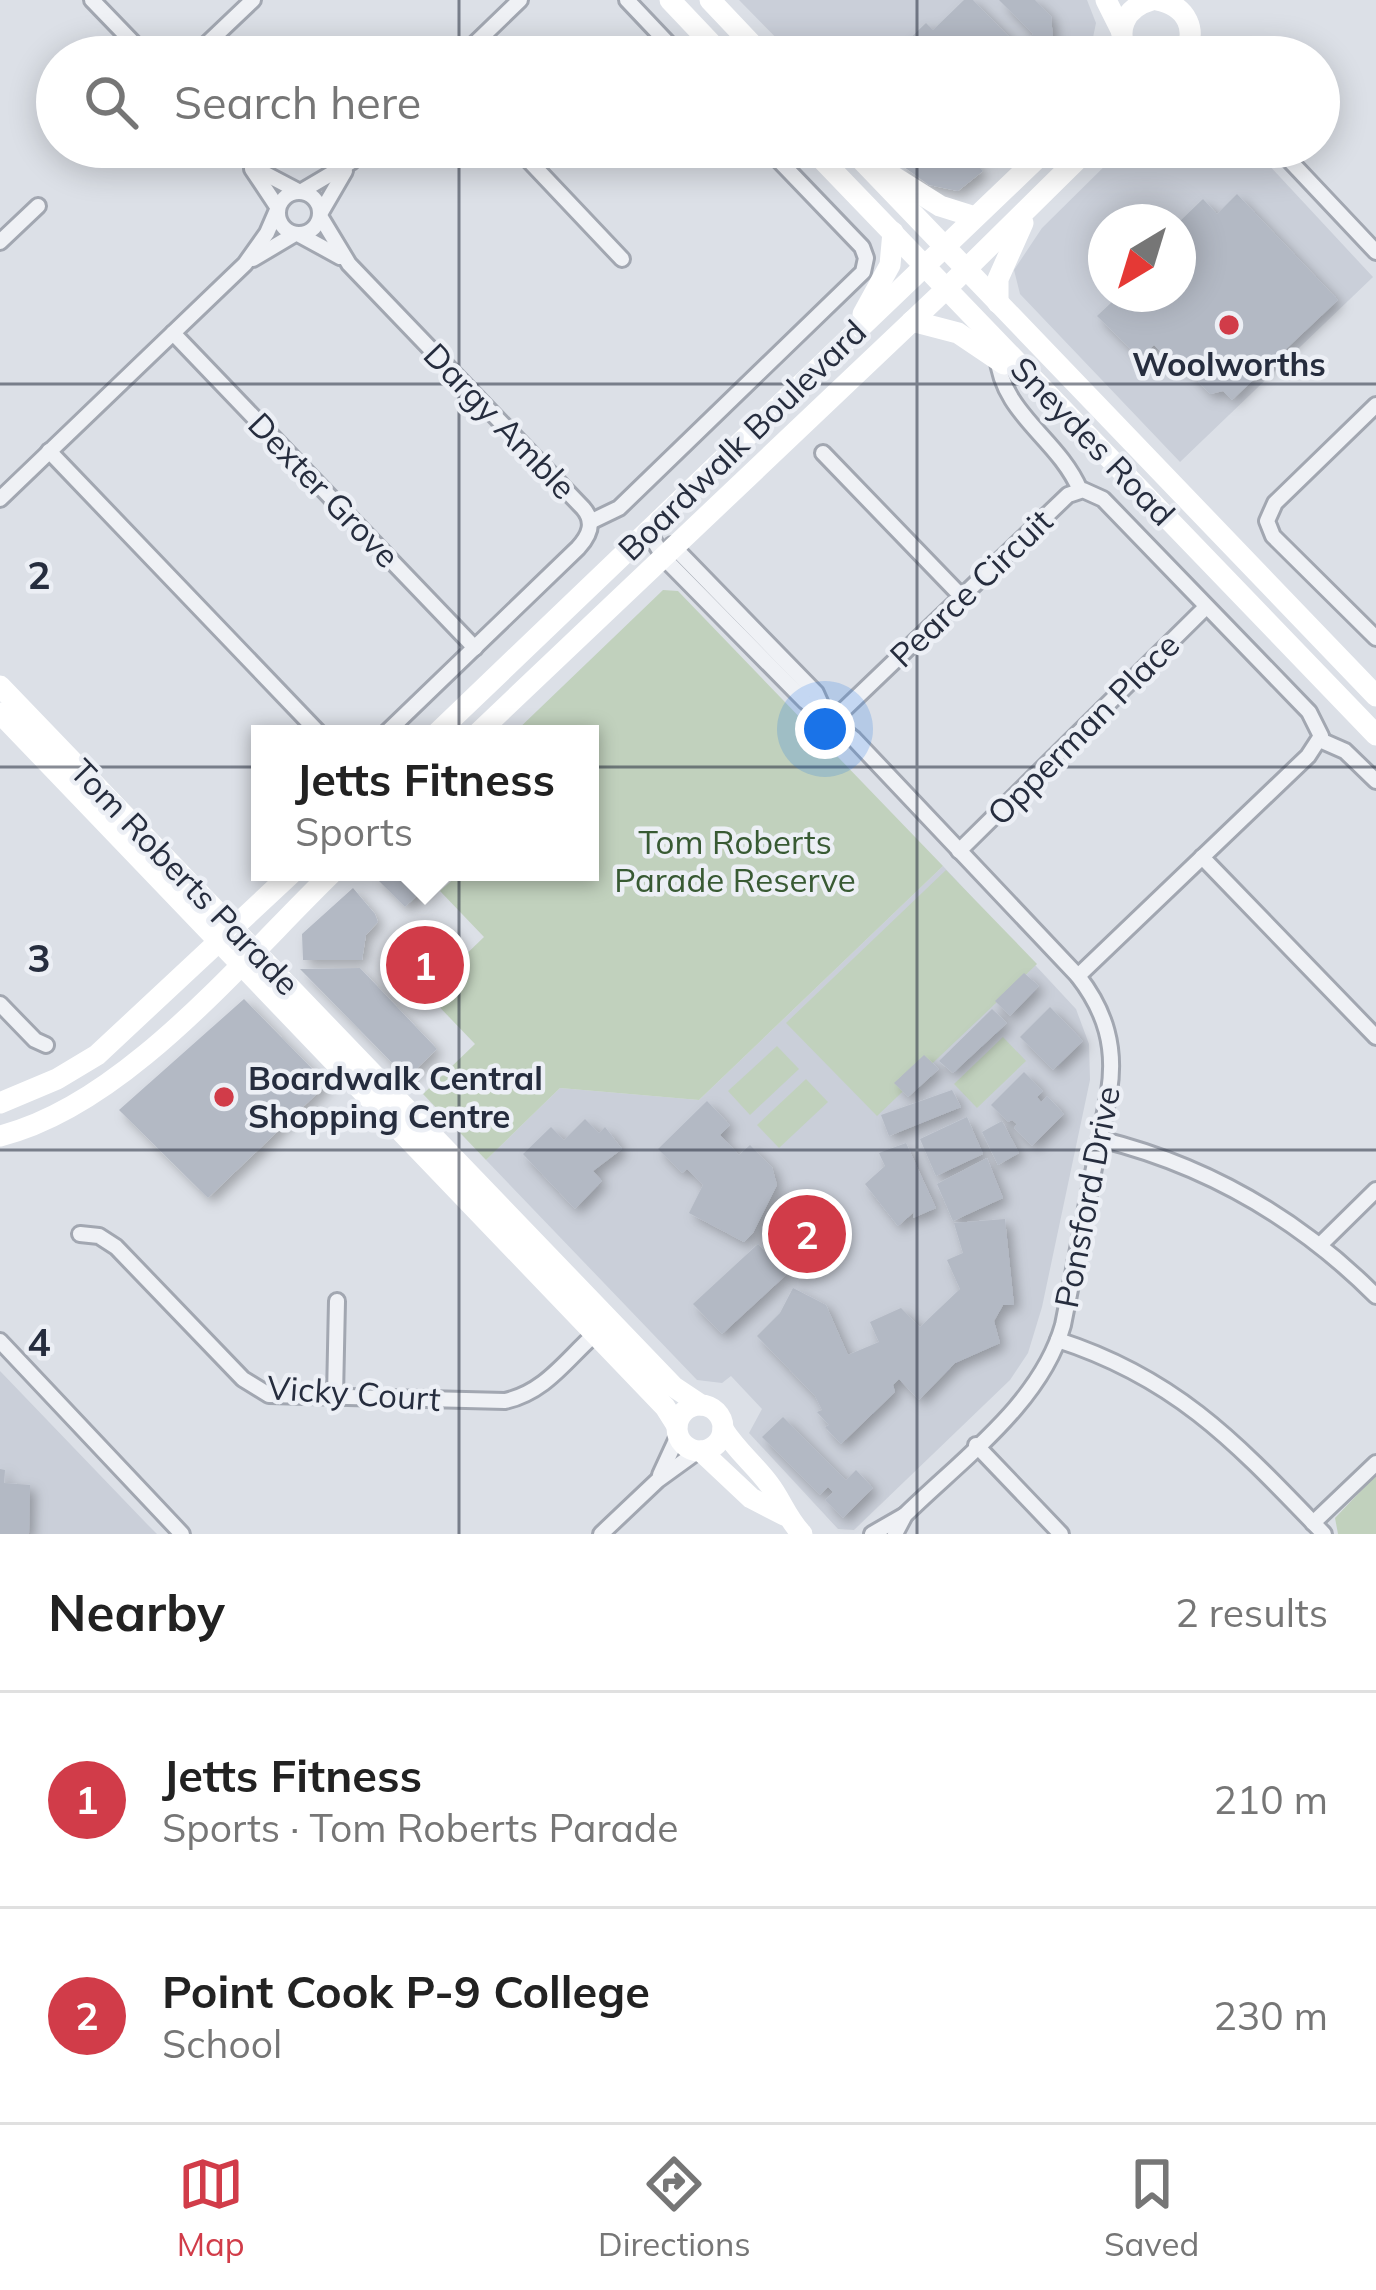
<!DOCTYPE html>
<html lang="en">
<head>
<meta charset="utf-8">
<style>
	body { margin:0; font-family:Mulish,sans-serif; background:#f6f6f6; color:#222 }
	.compass { position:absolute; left:1088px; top:204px; width:108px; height:108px; border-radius:50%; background:#fff; box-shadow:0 6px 30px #0003; rotate:218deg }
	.you { position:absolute; left:825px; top:729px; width:42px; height:42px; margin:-30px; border:9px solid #fff; border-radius:50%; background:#1a73e8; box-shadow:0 0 0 18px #1a73e833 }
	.badge { display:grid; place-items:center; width:78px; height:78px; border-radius:50%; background:#d13c49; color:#fff; font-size:39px; font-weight:700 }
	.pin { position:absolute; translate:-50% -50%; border:6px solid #fff; box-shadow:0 3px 12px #0006 }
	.popup { position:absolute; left:251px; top:725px; width:348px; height:156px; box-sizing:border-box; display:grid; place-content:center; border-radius:0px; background:#fff; filter:drop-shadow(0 3px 9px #0005); font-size:39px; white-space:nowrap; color:#767676 }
	.popup b { font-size:45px; color:#222 }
	.popup::after { content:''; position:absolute; left:50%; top:100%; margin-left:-24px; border:24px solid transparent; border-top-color:#fff }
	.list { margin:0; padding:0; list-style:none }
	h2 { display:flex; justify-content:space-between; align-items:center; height:156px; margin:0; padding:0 48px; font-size:51px }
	h2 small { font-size:39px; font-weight:400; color:#767676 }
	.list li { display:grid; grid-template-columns:78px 1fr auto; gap:36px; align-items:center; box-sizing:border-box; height:216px; padding:0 48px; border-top:3px solid #e0e0e0 }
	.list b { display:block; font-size:45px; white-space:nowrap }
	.list p { margin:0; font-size:39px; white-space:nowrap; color:#767676 }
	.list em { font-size:39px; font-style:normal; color:#767676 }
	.icon { flex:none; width:66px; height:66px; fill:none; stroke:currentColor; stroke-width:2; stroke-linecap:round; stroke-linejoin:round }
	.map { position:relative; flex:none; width:1376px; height:1534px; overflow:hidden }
	.search { position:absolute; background:#fff; box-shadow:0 6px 30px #0003; left:36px; right:36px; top:36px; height:132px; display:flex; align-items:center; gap:30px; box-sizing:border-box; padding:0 42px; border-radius:66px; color:#767676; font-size:45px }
	.sheet { height:588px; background:#fff }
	nav { display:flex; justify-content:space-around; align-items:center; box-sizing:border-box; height:168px; border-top:3px solid #e0e0e0; background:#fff; font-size:33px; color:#767676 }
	nav a { display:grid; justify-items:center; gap:6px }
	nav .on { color:#d13c49 }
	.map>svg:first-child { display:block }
	.built { fill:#cacfd9; fill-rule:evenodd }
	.green { fill:#c1d1bd }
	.building { fill:#b3b9c4; filter:url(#shadow) }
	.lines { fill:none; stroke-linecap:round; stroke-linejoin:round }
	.street-casing { stroke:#a2a7b1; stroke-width:20 }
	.street { stroke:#eff1f5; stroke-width:14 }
	.secondary { stroke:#fff; stroke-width:21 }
	.grid { fill:none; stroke:#262d3e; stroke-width:3; stroke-opacity:0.55 }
	.poi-dot { fill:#d13c49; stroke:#eceff5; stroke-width:4.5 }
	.labels { text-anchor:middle; stroke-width:9; stroke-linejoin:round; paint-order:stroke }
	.poi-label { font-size:33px; font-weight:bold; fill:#262d3e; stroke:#eceff5 }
	.street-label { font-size:33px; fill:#262d3e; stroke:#eceff5 }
	.park-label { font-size:33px; fill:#385a33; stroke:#eceff5 }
	.grid-label { font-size:39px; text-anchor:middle; font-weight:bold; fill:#262d3e; stroke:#eceff5; stroke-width:9; stroke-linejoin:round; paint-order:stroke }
</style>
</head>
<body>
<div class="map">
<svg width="1376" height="1534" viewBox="0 0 1376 1534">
	<defs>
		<filter id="shadow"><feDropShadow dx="5.5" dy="5.5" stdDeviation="6" flood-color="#0004"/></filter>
	</defs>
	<rect width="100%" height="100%" fill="#dce0e7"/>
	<g class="built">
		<polygon points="739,0 1087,0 1096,23 1089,57 795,57"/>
		<path d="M 1124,147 L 1252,147 L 1373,277 L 1180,462 L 1020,294 L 1014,270 L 1042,228 ZM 1106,222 L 1178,222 L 1178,294 L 1106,294 Z"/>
		<polygon points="943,866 1076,1009 1089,1044 1090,1080 1042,1307 1028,1353 1010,1380 854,1530 838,1529 749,1433 762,1409 731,1376 722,1383 697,1380 486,1160 560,1088 699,1100"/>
		<polygon points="0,1371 146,1523 157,1534 0,1534"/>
	</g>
	<g class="green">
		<polygon points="663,590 678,591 943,866 699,1100 560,1088 486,1160 423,1094 475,1044 426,993 484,937 440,891 458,875 456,872 590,872 590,734 513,734"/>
		<polygon points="946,870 1037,964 877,1116 786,1023"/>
		<polygon points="1003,1037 1026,1061 977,1108 954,1084"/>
		<polygon points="777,1046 799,1069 750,1115 728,1091"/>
		<polygon points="806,1079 828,1102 779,1148 757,1125"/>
		<polygon points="1376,1475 1376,1534 1338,1534 1335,1518"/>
	</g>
	<g class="building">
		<polygon points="964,0 973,0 1019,47 1033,34 999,0 1035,0 1051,16 1054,49 1045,57 905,57 898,50 926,23 933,30"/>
		<polygon points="916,147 960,147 983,171 958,191 929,185 900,164"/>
		<polygon points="1237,194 1338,300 1232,400 1223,391 1210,394 1170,351 1165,356 1154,345 1140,358 1097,316 1113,301 1119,308 1133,294 1178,294 1178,251 1182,247 1178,242 1178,223 1203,199 1217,214"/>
		<polygon points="385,872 423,872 432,881 405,907 377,879"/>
		<polygon points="353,888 375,914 378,922 366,935 362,960 303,960 302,934"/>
		<polygon points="426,936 455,965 426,993 397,963"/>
		<polygon points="360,968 437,1049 407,1078 300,969"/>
		<polygon points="1024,973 1039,986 1010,1016 995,1001"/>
		<polygon points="244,999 327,1084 208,1198 119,1110"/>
		<polygon points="1050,1007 1083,1041 1053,1070 1020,1037"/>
		<polygon points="992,1009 1007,1023 953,1073 939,1061"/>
		<polygon points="924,1055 939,1069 908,1097 894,1083"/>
		<polygon points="1024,1072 1043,1091 1037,1097 1041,1102 1047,1096 1064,1114 1032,1146 1014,1128 1017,1124 1012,1120 1008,1122 991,1105"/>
		<polygon points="952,1090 961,1107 889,1136 881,1115"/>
		<polygon points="707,1101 730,1125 720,1135 739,1155 750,1145 772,1167 777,1185 753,1233 744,1242 689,1213 703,1185 687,1169 682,1173 658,1149"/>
		<polygon points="967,1117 983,1154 936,1176 920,1139"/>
		<polygon points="585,1119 599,1133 605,1127 622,1149 593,1171 602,1181 575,1209 523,1154 551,1127 564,1140"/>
		<polygon points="1002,1121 1019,1153 998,1165 982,1132"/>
		<polygon points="906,1143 936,1208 913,1218 914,1212 898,1226 865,1184 885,1166 879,1153"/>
		<polygon points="987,1158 1003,1198 953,1221 937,1184"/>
		<polygon points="1005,1219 1014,1305 1003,1305 994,1321 1000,1343 955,1363 919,1400 899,1379 893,1385 895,1392 841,1444 825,1427 829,1425 817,1412 822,1410 815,1396 757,1336 780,1313 793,1288 826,1305 848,1355 879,1342 870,1322 901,1308 920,1327 960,1289 947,1260 963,1253 954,1223"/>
		<polygon points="758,1244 786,1275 722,1334 693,1304"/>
		<polygon points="783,1417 846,1480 856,1470 873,1488 843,1518 825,1500 833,1492 828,1487 820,1495 762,1437"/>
		<polygon points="0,1469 5,1470 4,1483 30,1485 29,1534 0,1534"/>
	</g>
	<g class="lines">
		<g class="street-casing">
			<g id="street">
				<polyline points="92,0 147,57"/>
				<polyline points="627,0 681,57"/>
				<polyline points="193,57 253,0"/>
				<polyline points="461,57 520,0"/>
				<polyline points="234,147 260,171 298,191"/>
				<polyline points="516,147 622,259"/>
				<polyline points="1277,147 1376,252"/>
				<polyline points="252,169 278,208"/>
				<polyline points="302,191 351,162 367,147"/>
				<circle cx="299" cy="213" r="21"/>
				<polyline points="320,214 345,171"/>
				<path d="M 320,216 L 349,264 L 583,508 C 595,522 590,535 578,548 L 385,734"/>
				<polyline points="298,234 340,257"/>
				<polyline points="0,242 38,206"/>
				<polyline points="253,259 295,234"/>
				<polyline points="173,333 475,648"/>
				<path d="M 997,355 C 1002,415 1057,437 1080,490"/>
				<polyline points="1376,405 1275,503 1267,521 1273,536 1376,638"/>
				<polyline points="49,451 320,734"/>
				<polyline points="823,453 962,597"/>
				<polyline points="0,499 245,264 267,233 277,210"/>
				<polyline points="590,522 619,508 863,272 866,258 862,247 766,147"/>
				<path d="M 648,531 L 664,558 L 805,701 L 854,739 L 1078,976 C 1106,1012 1116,1048 1109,1092 L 1063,1325 C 1041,1403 962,1459 905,1515 L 895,1534"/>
				<polyline points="672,545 816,693 825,713"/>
				<polyline points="832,721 1068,495 1083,490 1103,499 1309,712 1321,736 1308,756 1078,976"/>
				<polyline points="1320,740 1345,751 1376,781"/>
				<polyline points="959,851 1206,607"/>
				<polyline points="1202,857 1376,1037"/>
				<polyline points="0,1004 35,1040 46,1045"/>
				<path d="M 1100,1139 C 1206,1165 1299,1219 1376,1296"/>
				<path d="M 80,1234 L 99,1236 L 116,1247 L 243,1379 L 269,1395 L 505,1401 C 545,1392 565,1361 594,1335"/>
				<polyline points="1320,1245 1376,1190"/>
				<path d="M 1058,1340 C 1179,1379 1239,1446 1324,1534"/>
				<polyline points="0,1341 182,1534"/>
				<polyline points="335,1396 337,1301"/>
				<polyline points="976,1445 1061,1534"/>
				<polyline points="660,1475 678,1436"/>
				<polyline points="1313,1523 1376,1463"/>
				<polyline points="601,1534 658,1480 698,1451"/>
				<polyline points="872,1534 905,1515"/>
			</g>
		</g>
		<use href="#street" class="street"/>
		<g class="secondary">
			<polyline points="670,0 724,57"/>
			<polyline points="710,0 764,57"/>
			<polyline points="1106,0 1121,30"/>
			<path d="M 1157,0 C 1187,6 1199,30 1183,57"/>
			<path d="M 1129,57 C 1114,31 1124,8 1152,0"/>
			<polyline points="810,147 1376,735"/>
			<polyline points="849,147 1376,696"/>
			<polyline points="886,172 940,206 975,217"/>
			<polyline points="998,303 998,279 1023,223"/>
			<polyline points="863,314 890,265 893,232"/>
			<polyline points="912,321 958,333 1004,364"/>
			<polyline points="0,686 674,1387 701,1405"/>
			<polyline points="0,713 665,1407 677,1426"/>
			<polyline points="436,734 1049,147"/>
			<polyline points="477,734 946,289 1090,147"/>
			<polyline points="0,1103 57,1079 97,1055 293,872"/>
			<path d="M 0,1136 C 125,1105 242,960 333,872"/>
			<circle cx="700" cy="1428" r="23"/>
			<path d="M 723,1429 C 736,1450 754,1464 769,1484 C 782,1501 786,1517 802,1534"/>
			<polyline points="701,1451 751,1498 784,1515"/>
		</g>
	</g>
	<path class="grid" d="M 459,0 L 459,57M 917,0 L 917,57M 459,147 L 459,1534M 917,147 L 917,1534M 0,384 L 1376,384M 0,767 L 1376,767M 0,1150 L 1376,1150"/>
	<g class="poi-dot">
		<circle cx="1229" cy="325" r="12"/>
		<circle cx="224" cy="1097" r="12"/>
	</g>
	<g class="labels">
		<g class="poi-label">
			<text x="1229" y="376">Woolworths</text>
			<text x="248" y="1090" text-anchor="start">Boardwalk Central<tspan x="248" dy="38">Shopping Centre</tspan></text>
		</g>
		<g class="street-label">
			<text transform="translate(500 421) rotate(46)" y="12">Dargy Amble</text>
			<text transform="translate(742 440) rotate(-44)" y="12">Boardwalk Boulevard</text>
			<text transform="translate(1093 441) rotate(46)" y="12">Sneydes Road</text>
			<text transform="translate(324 490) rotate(46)" y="12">Dexter Grove</text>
			<text transform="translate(971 588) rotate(-44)" y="12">Pearce Circuit</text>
			<text transform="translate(1083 729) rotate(-45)" y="12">Opperman Place</text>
			<text transform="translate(185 877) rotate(46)" y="12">Tom Roberts Parade</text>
			<text transform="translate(1087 1197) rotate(-79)" y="12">Ponsford Drive</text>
			<text transform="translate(354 1393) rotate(4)" y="12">Vicky Court</text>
		</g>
		<g class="park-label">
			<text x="735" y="854">Tom Roberts<tspan x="735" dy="38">Parade Reserve</tspan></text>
		</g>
	</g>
	<g class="grid-label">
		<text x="39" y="589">2</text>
		<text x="39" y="972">3</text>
		<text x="39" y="1356">4</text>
	</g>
</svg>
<svg class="compass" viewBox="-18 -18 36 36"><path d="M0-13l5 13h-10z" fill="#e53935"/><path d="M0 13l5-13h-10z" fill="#767676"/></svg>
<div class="you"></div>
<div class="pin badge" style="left:425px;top:965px">1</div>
<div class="popup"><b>Jetts Fitness</b>Sports</div>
<div class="pin badge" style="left:807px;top:1234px">2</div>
<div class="search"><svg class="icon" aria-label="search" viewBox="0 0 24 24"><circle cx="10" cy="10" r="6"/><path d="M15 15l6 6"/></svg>Search here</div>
</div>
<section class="sheet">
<h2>Nearby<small>2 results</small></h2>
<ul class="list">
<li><span class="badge">1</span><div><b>Jetts Fitness</b><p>Sports · Tom Roberts Parade</p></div><em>210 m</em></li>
<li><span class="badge">2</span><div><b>Point Cook P-9 College</b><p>School</p></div><em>230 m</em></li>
</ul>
</section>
<nav>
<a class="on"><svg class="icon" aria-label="map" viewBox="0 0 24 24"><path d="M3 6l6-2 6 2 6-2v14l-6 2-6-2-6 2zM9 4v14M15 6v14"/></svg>Map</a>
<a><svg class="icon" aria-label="directions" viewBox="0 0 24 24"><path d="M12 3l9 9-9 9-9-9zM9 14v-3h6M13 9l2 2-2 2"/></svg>Directions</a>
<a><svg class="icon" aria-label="saved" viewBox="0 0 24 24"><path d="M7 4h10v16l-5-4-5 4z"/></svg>Saved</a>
</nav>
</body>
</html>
